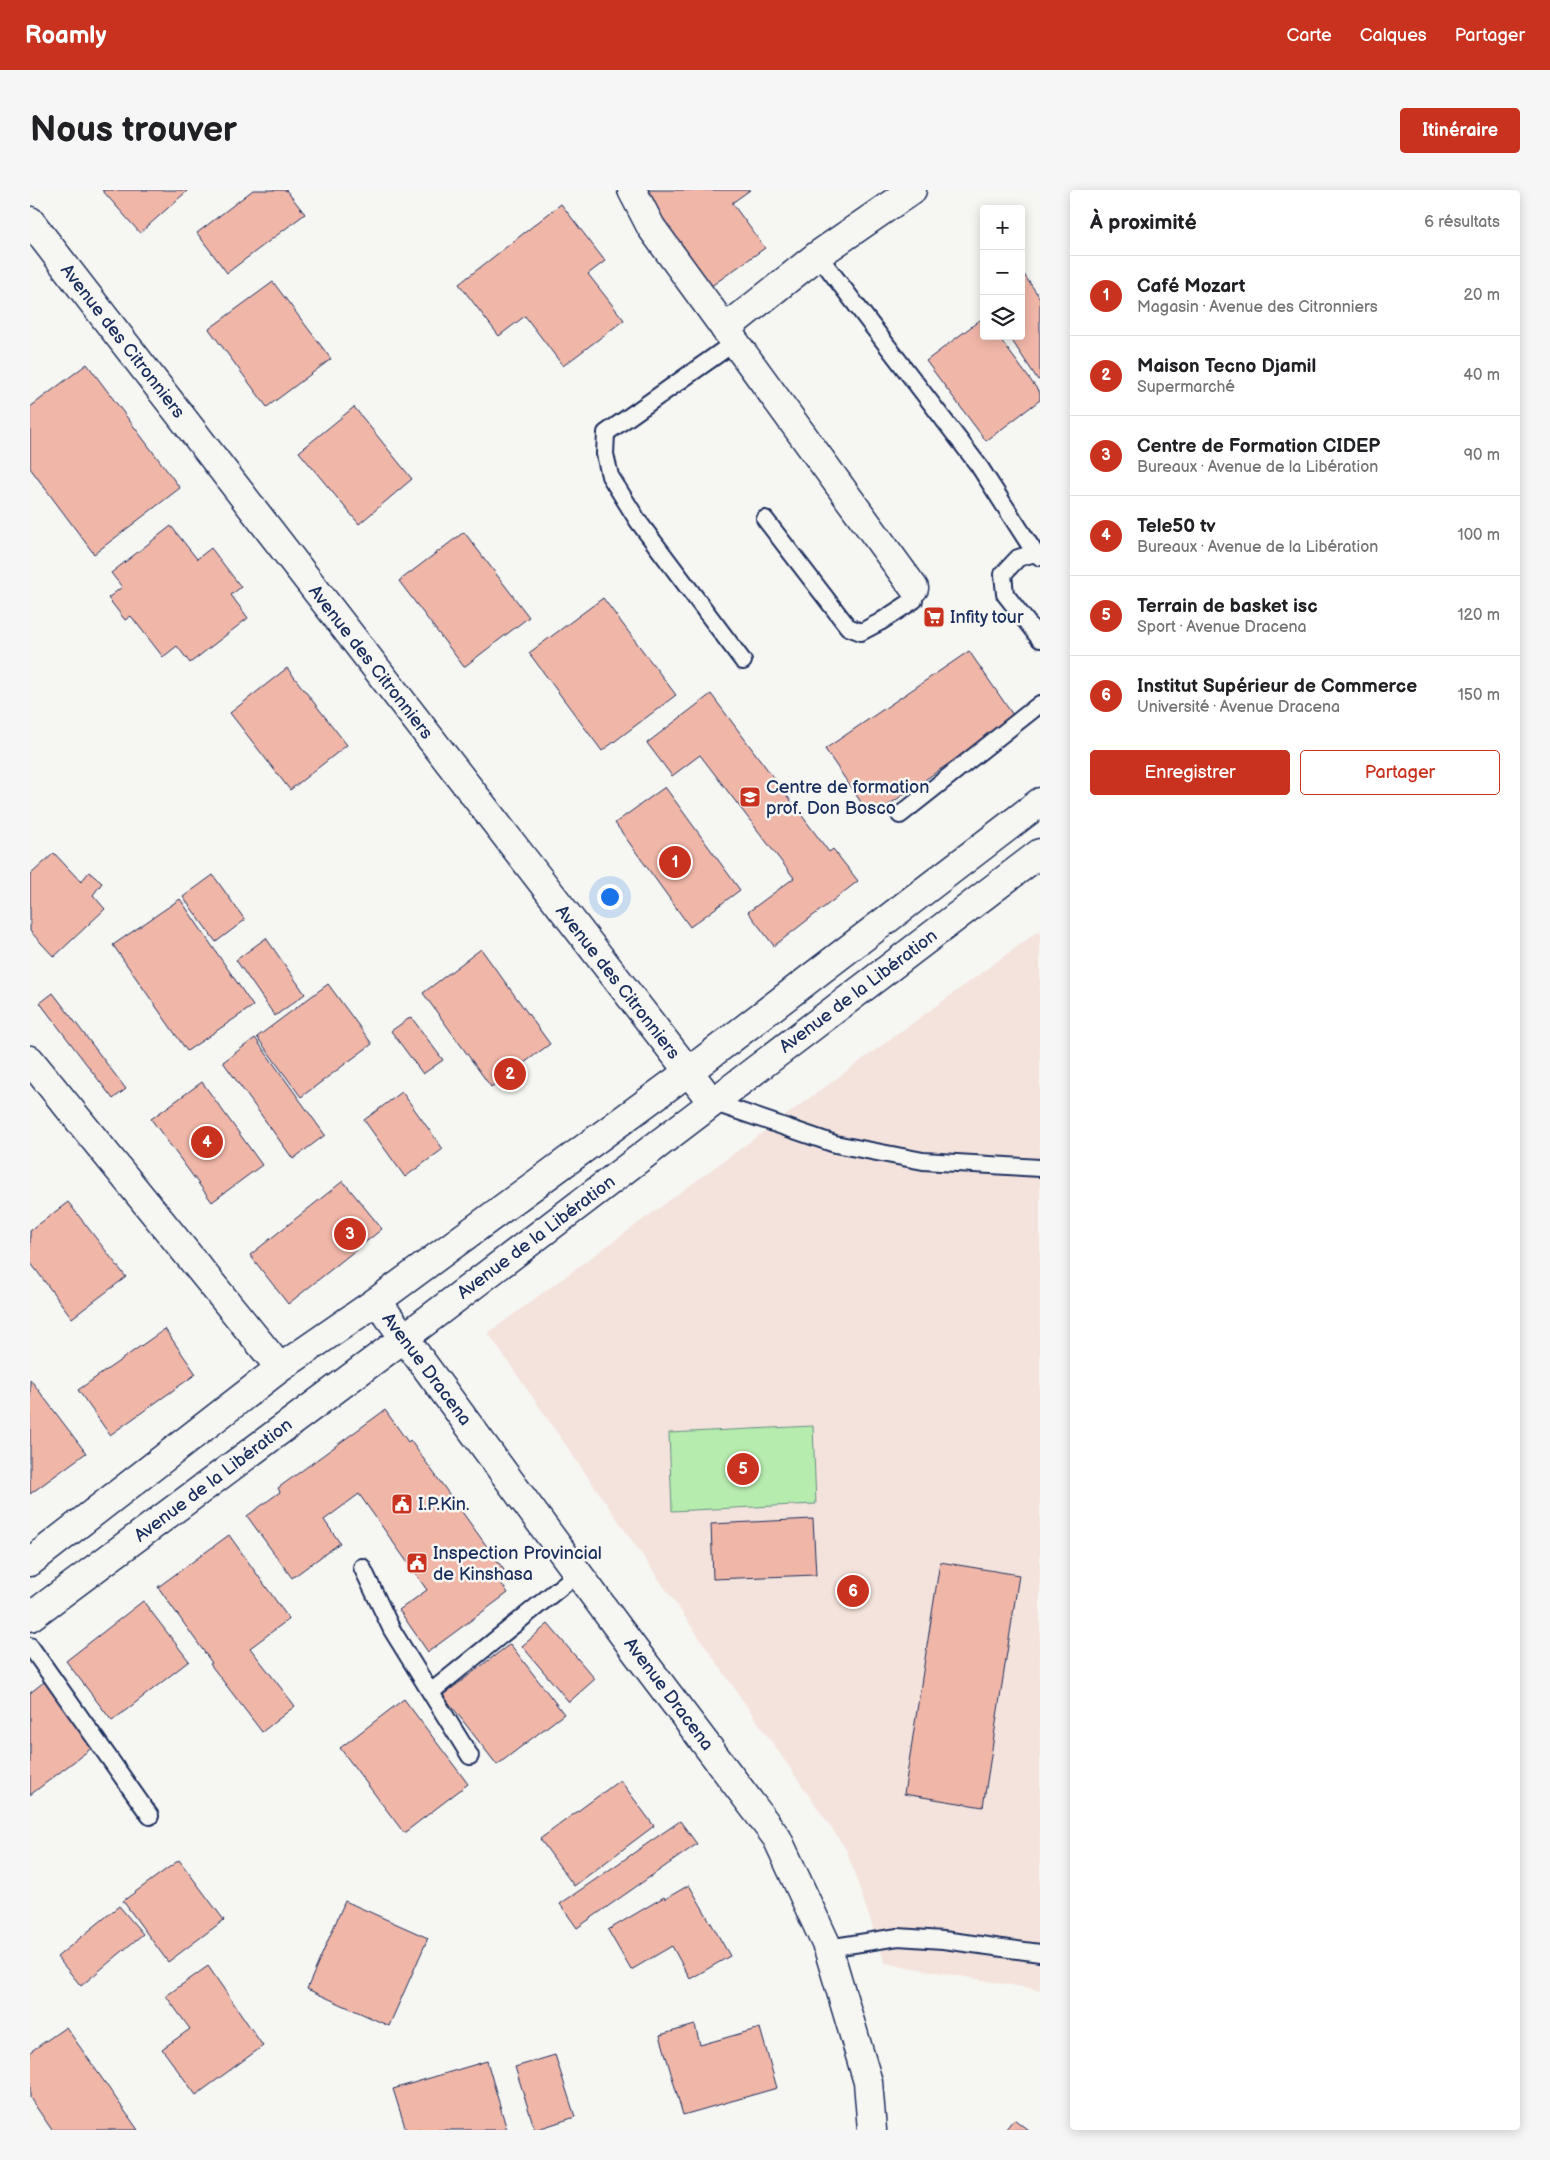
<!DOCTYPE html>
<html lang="fr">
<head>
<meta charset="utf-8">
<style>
	body { margin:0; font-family:"Balsamiq Sans",sans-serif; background:#f6f6f6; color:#202124 }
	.controls { position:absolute; right:15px; top:15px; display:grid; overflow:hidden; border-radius:5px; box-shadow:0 2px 12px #0003 }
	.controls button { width:45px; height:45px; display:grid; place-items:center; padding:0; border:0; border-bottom:1px solid #e0e0e0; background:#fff; color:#202124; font:25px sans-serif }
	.you { position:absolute; left:579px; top:706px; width:18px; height:18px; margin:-12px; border:4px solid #fff; border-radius:50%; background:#1a73e8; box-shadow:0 0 0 8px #1a73e833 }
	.badge { display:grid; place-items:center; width:32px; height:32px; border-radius:50%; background:#c8321e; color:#fff; font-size:16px; font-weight:700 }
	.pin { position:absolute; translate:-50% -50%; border:2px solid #fff; box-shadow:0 1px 5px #0006 }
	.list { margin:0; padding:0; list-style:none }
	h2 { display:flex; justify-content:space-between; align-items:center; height:65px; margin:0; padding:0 20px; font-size:21px }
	h2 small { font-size:16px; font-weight:400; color:#757577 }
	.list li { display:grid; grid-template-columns:32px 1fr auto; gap:15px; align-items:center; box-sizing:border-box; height:80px; padding:0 20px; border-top:1px solid #e0e0e0 }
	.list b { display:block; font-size:19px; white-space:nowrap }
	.list p { margin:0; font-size:16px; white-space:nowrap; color:#757577 }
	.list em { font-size:16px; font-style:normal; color:#757577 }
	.actions { display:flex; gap:10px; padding:15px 20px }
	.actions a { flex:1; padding:11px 0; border:1px solid #c8321e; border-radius:5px; text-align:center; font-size:18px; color:#c8321e }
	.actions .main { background:#c8321e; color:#fff }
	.icon { flex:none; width:28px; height:28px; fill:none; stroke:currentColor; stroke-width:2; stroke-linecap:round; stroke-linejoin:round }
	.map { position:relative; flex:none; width:1010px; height:1940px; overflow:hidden; border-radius:5px }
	header { display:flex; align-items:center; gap:30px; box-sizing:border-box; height:70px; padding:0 25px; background:#c8321e; color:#fff }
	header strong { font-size:24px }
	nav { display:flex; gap:28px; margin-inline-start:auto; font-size:18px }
	.intro { display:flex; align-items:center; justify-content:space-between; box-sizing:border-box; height:120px; padding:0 30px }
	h1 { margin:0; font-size:35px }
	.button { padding:12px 22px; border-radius:5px; background:#c8321e; color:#fff; font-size:18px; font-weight:700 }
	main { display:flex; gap:30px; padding:0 30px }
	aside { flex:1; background:#fff; border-radius:5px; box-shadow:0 2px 12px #0003 }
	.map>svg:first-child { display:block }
	.built { fill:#f4e3dc }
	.green { fill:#b6ecae; stroke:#688e86 }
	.building { fill:#f0b6a8; stroke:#1b2f5e }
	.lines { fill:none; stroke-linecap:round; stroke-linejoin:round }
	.service-casing { stroke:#1b2f5e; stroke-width:20 }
	.minor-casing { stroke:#1b2f5e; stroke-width:31 }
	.primary-casing { stroke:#1b2f5e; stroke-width:31 }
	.service { stroke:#f6f6f2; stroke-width:16 }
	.minor { stroke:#f6f6f2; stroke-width:28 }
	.primary { stroke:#f6f6f2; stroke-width:28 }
	.labels { text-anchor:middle; stroke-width:5; stroke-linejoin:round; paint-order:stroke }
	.street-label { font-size:18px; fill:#1b2f5e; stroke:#f6f6f2 }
	.poi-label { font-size:18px; fill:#1b2f5e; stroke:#f6f6f2; text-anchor:start }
</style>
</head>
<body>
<header>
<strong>Roamly</strong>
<nav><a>Carte</a><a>Calques</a><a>Partager</a></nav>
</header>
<div class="intro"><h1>Nous trouver</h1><a class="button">Itinéraire</a></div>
<main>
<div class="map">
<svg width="1010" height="1940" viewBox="0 0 1010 1940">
	<rect width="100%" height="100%" fill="#f6f6f2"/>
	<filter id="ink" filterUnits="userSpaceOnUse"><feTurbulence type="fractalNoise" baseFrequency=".02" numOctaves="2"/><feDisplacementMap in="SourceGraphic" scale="10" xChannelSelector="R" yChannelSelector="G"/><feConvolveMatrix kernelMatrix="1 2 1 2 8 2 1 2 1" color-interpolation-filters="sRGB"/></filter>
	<g filter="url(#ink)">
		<polygon class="built" points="1010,740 1010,1800 855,1773 816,1659 458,1143"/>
		<polygon class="green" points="783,1236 786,1314 642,1321 639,1243"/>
		<g class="building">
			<polygon points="72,0 157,0 157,1 110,43"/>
			<polygon points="223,0 256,0 275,24 197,83 167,43"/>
			<polygon points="608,0 720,0 702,13 735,58 677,99"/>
			<polygon points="531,14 575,71 558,84 594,130 533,176 495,126 469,146 429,94"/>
			<polygon points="993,83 1010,108 1010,189 1008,190 979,146 991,146 991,84"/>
			<polygon points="243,92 301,169 237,217 179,139"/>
			<polygon points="954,127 954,146 968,146 1010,203 1010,210 956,251 896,171"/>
			<polygon points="57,174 150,298 64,364 0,278 0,217"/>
			<polygon points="324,217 382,289 329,334 269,262"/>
			<polygon points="141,336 167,369 181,358 211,397 201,405 218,428 160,473 147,456 133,467 101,426 95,430 78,408 92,397 81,383"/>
			<polygon points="434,342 499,427 434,477 369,391"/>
			<polygon points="573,408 646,505 572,561 499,463"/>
			<polygon points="939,461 985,528 841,627 795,559"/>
			<polygon points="257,478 317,555 260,600 200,523"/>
			<polygon points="681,504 799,662 803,659 828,691 744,756 718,722 764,688 670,565 642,586 617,553"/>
			<polygon points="635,597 710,700 660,737 585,633"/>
			<polygon points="24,663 51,692 59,682 72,693 63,705 75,719 24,767 0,741 0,685"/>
			<polygon points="183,685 215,730 186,752 153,707"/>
			<polygon points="150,709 223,816 157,861 83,755"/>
			<polygon points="236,748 275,804 245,826 206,770"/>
			<polygon points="451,759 520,854 461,897 393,803"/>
			<polygon points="298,794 342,854 271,907 227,847"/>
			<polygon points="23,803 96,899 83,909 10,813"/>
			<polygon points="381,827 413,870 393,884 361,841"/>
			<polygon points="225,848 295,945 263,969 193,872"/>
			<polygon points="172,892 232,975 182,1012 121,929"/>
			<polygon points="372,902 413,959 375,987 334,930"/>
			<polygon points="313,991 352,1039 258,1114 220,1065"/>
			<polygon points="38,1012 96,1087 42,1128 0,1072 0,1041"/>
			<polygon points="135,1139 166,1184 80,1245 48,1200"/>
			<polygon points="0,1189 56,1263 0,1304"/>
			<polygon points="355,1220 378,1252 380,1250 474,1380 466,1386 478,1403 398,1462 369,1420 397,1400 329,1304 294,1330 310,1353 262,1388 217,1326 250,1302 248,1298"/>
			<polygon points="783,1329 786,1385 683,1389 681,1334"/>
			<polygon points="199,1345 259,1429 220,1458 265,1516 232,1542 180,1474 182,1473 128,1397"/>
			<polygon points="910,1372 989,1385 953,1617 874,1604"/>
			<polygon points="113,1411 159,1471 82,1531 36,1471"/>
			<polygon points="518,1434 565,1489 539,1512 492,1456"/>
			<polygon points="480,1454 534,1524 467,1575 413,1505"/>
			<polygon points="14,1492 63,1557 0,1605 0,1503"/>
			<polygon points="374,1509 438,1594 374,1643 310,1558"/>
			<polygon points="590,1590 624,1636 544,1696 510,1649"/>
			<polygon points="650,1631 667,1654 547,1738 530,1714"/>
			<polygon points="149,1670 194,1730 138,1772 93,1711"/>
			<polygon points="659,1695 700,1766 660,1789 642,1756 601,1780 578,1740 634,1707 635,1709"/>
			<polygon points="315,1711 398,1748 359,1836 277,1799"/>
			<polygon points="89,1716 113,1744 51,1796 27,1767"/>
			<polygon points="178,1776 233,1856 166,1905 132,1859 160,1839 136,1806"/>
			<polygon points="665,1835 670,1855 730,1838 747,1898 653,1925 630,1845"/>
			<polygon points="36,1837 108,1940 22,1940 0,1908 0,1862"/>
			<polygon points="525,1865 545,1927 505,1940 485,1877"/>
			<polygon points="457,1871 477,1940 376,1940 363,1899"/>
			<polygon points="984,1929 998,1940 975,1940"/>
		</g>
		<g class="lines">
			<g class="service-casing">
				<g id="service">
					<polyline points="788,65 949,276 1005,363"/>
					<polyline points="705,152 576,243 575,264 580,286 608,331 713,471"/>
					<polyline points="735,329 818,437 831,442 850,432 884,410 884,398"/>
					<polyline points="1010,367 1005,363 988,368 973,384 975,404 1010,449"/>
					<polyline points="870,625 1010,514"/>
					<polyline points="682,912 805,954 893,971 1010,978"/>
					<polyline points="332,1377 362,1440 440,1566"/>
					<polyline points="0,1456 120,1626"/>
					<polyline points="401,1502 548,1383"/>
					<polyline points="798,1758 868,1747 913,1750 1010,1763"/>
				</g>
			</g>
			<g class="minor-casing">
				<g id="minor">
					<polyline points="602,0 621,37 884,398"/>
					<polyline points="0,31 682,912"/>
					<polyline points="695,139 788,65 882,0"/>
					<polyline points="0,870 250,1178"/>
					<polyline points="347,1111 603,1458 747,1648 798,1758 838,1892 842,1940"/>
				</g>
			</g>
			<g class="primary-casing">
				<g id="primary">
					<polyline points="0,1372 250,1178 347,1111 658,882 1010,612"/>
					<polyline points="0,1427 374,1148 1010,663"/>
				</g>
			</g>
			<use href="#service" class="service"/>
			<use href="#minor" class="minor"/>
			<use href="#primary" class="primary"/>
		</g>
	</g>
	<defs>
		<g id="supermarket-square" transform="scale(1.125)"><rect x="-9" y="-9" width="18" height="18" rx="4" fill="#c8321e" stroke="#f6f6f2"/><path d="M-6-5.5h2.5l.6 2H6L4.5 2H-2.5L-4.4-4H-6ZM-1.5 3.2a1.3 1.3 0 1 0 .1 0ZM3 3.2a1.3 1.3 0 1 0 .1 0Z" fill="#fff"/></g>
		<g id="university-square" transform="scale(1.125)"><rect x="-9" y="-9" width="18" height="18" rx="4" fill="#c8321e" stroke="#f6f6f2"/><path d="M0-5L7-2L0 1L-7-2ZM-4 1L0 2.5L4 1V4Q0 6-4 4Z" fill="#fff"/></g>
		<g id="civic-square" transform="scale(1.125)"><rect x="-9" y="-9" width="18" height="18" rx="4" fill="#c8321e" stroke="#f6f6f2"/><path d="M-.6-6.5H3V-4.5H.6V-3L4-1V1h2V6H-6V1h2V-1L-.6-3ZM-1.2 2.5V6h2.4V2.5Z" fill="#fff"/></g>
	</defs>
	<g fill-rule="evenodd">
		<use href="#supermarket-square" x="904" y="427"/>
		<use href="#university-square" x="720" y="607"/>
		<use href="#civic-square" x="372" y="1314"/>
		<use href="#civic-square" x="387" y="1373"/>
	</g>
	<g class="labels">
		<g class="street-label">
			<text transform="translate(93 151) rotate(52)" y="6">Avenue des Citronniers</text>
			<text transform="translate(341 472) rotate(52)" y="6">Avenue des Citronniers</text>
			<text transform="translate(588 792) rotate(52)" y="6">Avenue des Citronniers</text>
			<text transform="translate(828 801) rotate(-37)" y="6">Avenue de la Libération</text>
			<text transform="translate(506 1047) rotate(-37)" y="6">Avenue de la Libération</text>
			<text transform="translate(397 1179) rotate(53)" y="6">Avenue Dracena</text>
			<text transform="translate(183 1290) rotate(-37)" y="6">Avenue de la Libération</text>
			<text transform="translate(639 1504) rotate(53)" y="6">Avenue Dracena</text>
		</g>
		<g class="poi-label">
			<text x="920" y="433">Infity tour</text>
			<text x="736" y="603">Centre de formation<tspan x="736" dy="21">prof. Don Bosco</tspan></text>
			<text x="388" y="1320">I.P.Kin.</text>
			<text x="403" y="1369">Inspection Provincial<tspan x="403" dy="21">de Kinshasa</tspan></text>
		</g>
	</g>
</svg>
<div class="controls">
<button>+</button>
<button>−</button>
<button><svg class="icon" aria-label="layers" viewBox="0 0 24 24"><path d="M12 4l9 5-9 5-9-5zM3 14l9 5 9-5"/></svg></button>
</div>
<div class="you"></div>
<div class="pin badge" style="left:645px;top:672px">1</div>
<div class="pin badge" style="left:480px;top:884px">2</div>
<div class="pin badge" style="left:320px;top:1044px">3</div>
<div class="pin badge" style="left:177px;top:952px">4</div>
<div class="pin badge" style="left:713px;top:1279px">5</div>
<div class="pin badge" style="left:823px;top:1401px">6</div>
</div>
<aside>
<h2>À proximité<small>6 résultats</small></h2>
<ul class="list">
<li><span class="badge">1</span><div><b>Café Mozart</b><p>Magasin · Avenue des Citronniers</p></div><em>20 m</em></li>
<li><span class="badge">2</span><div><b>Maison Tecno Djamil</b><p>Supermarché</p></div><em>40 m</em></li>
<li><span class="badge">3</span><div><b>Centre de Formation CIDEP</b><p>Bureaux · Avenue de la Libération</p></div><em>90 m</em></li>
<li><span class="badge">4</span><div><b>Tele50 tv</b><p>Bureaux · Avenue de la Libération</p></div><em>100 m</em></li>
<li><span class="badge">5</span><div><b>Terrain de basket isc</b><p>Sport · Avenue Dracena</p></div><em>120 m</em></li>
<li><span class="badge">6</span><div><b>Institut Supérieur de Commerce</b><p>Université · Avenue Dracena</p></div><em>150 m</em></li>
</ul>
<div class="actions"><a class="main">Enregistrer</a><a>Partager</a></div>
</aside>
</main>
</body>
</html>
